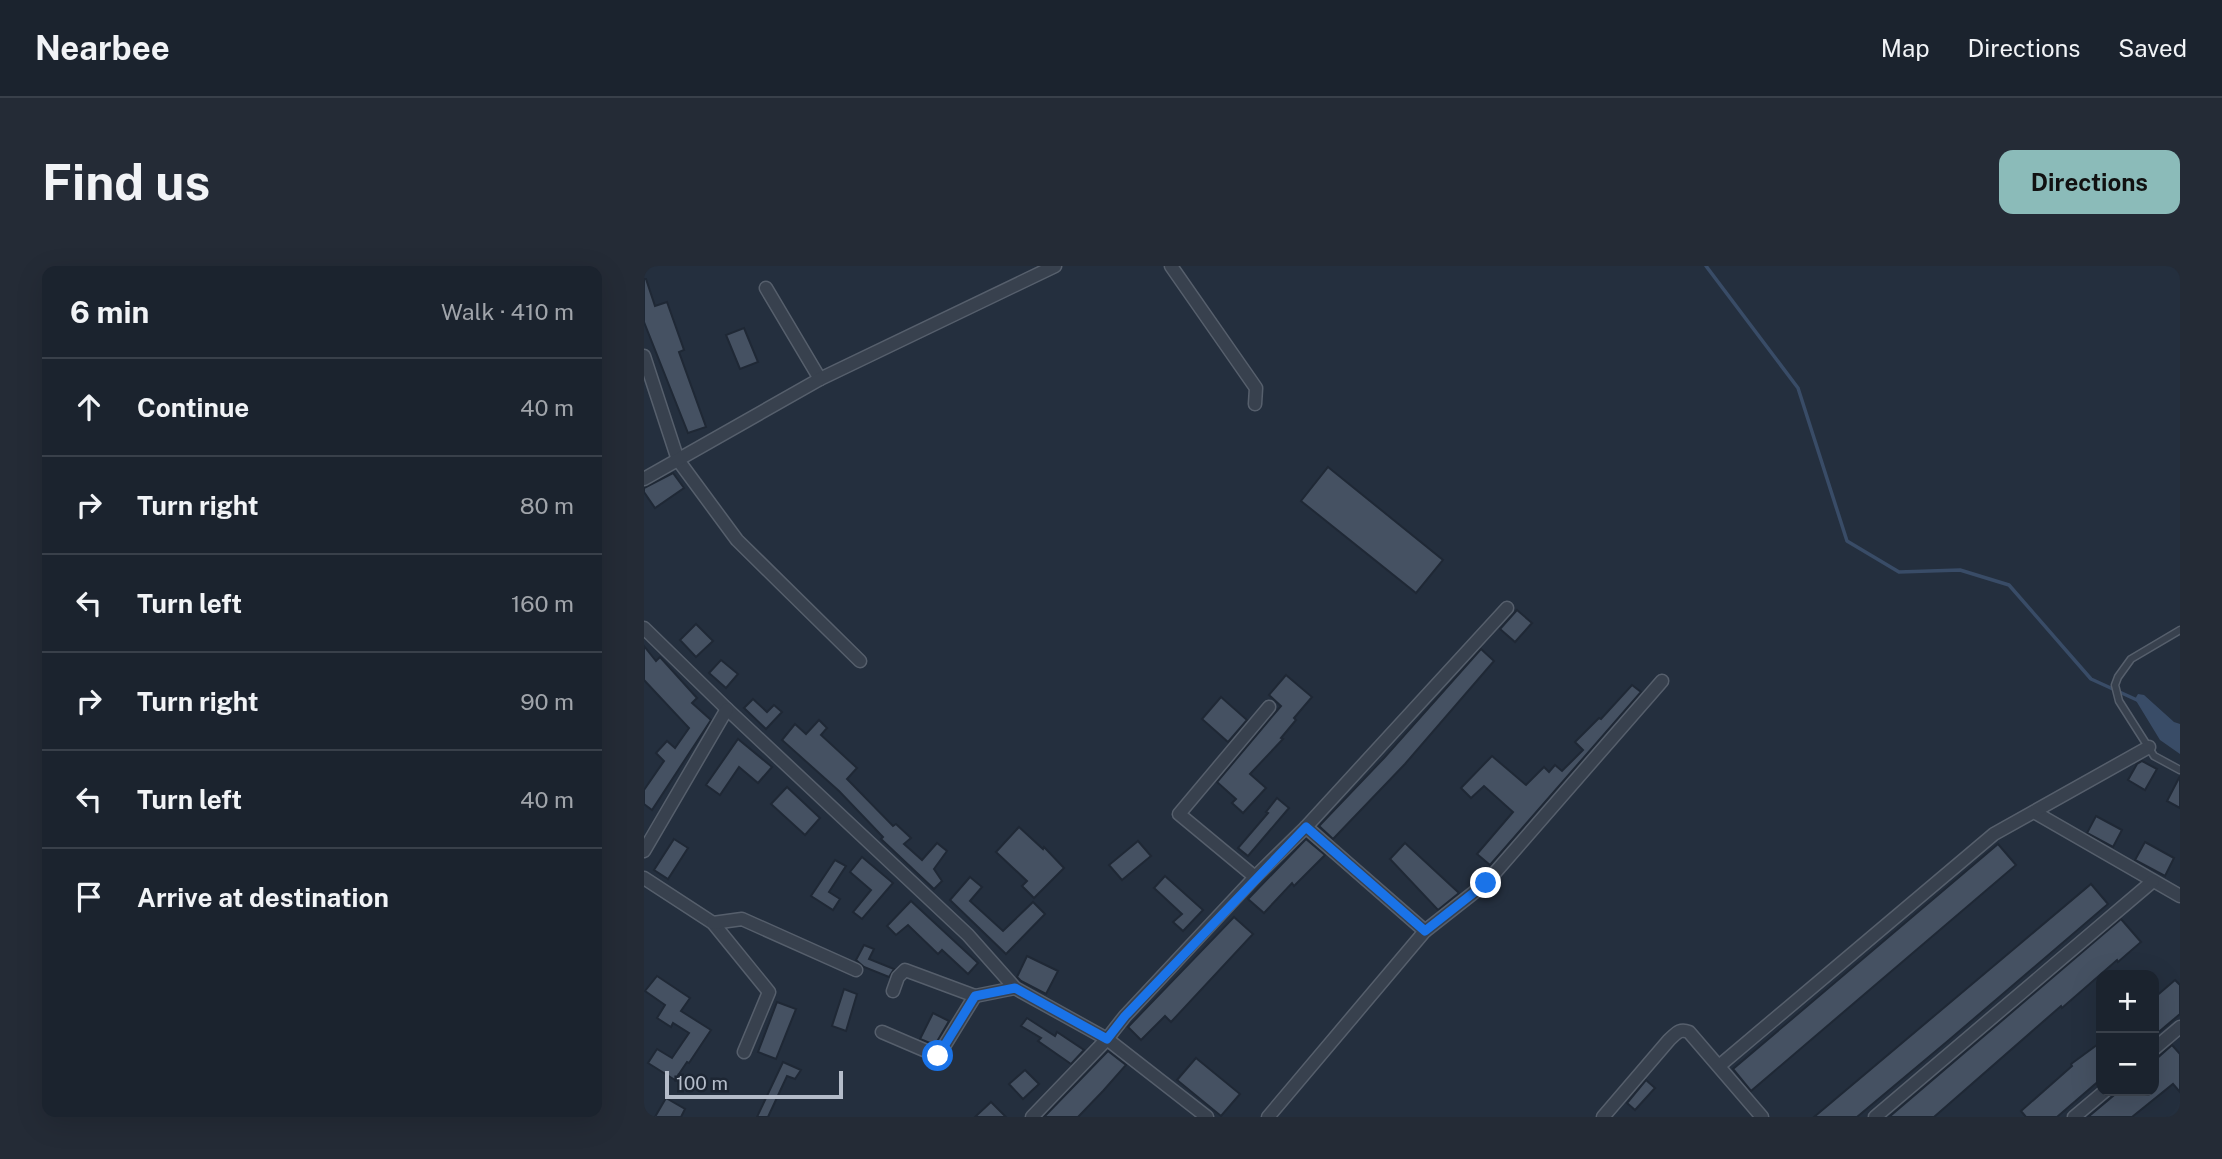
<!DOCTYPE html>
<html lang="en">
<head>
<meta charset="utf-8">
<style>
	body { margin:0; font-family:"Public Sans",sans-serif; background:#242b36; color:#f1f3f6 }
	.controls { position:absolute; right:21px; bottom:21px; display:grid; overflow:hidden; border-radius:14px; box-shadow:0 7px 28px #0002 }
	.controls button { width:63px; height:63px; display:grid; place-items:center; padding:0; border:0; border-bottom:2px solid #39404a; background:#1b232e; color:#f1f3f6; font:35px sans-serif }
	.scale { position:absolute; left:21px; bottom:18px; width:178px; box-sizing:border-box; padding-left:7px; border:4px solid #b4bcc9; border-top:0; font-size:19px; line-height:24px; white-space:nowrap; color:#b4bcc9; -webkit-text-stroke:5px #1d2633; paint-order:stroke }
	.stop { position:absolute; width:21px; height:21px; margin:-16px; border:5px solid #1a73e8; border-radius:50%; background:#fff }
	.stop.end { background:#1a73e8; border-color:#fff; box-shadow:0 2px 7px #0008 }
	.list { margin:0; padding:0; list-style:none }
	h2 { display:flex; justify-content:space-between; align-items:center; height:91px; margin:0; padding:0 28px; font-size:30px }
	h2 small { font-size:23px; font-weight:400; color:#a0a4aa }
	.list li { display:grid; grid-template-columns:46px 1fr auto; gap:21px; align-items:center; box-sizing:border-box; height:98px; padding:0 28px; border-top:2px solid #39404a }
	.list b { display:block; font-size:26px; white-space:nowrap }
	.list em { font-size:23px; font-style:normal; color:#a0a4aa }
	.icon { flex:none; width:38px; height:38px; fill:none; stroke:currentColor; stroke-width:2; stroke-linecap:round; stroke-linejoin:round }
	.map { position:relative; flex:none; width:1536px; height:851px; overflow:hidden; border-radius:14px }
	header { display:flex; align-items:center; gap:42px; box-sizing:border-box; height:98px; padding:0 35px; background:#1b232e; border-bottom:2px solid #39404a }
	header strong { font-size:33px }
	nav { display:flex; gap:38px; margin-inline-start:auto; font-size:24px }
	.intro { display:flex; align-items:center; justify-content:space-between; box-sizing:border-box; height:168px; padding:0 42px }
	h1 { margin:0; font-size:49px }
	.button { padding:18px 32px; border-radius:14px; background:#8bbbb9; color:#111; font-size:24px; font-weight:700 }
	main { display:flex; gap:42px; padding:0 42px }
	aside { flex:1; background:#1b232e; border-radius:14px; box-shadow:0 7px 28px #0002 }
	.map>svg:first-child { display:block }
	.water { fill:#394c67 }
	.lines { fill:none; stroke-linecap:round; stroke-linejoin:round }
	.stream { stroke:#394c67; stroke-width:3.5 }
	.building { fill:#455162; stroke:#1f2835; stroke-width:2 }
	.lane-casing { stroke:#565f6c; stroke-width:9 }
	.street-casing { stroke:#565f6c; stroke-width:15 }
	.lane { stroke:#38414e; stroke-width:6 }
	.street { stroke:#38414e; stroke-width:12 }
	.route { stroke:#1a73e8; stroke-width:9 }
</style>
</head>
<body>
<header>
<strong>Nearbee</strong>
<nav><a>Map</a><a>Directions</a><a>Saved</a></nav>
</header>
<div class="intro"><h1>Find us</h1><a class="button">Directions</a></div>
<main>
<aside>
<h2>6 min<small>Walk · 410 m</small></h2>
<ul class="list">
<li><svg class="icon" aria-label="ahead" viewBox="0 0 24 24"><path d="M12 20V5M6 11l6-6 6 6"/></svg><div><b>Continue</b></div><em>40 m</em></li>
<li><svg class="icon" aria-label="right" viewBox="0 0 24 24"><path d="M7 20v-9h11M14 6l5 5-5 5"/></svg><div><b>Turn right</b></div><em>80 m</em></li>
<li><svg class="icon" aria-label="left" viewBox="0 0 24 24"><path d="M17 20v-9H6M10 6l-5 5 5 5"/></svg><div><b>Turn left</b></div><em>160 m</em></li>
<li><svg class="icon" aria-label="right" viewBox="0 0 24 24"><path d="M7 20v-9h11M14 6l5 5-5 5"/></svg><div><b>Turn right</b></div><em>90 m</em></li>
<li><svg class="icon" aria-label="left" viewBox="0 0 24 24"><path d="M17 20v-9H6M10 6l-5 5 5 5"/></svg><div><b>Turn left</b></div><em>40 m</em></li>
<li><svg class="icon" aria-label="arrive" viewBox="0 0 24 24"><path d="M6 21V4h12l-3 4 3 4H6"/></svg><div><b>Arrive at destination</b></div></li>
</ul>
</aside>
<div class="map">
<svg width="1536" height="851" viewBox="0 0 1536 851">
	<rect width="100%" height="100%" fill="#242f3e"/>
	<polygon class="water" points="1494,428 1500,429 1530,456 1536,458 1536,488 1516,474 1491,433"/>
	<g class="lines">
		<polyline class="stream" points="1062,0 1154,122 1203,275 1255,306 1316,304 1365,319 1447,413 1493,434"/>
	</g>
	<g class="building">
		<polygon points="0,13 2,13 11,40 23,36 40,84 35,86 62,161 44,167 0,56"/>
		<polygon points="100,62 114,96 96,103 82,69"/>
		<polygon points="684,201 799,294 772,327 657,235"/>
		<polygon points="29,207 40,222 11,242 0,226 0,222"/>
		<polygon points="873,344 888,357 871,376 856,363"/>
		<polygon points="52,358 69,375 52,391 36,374"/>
		<polygon points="0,380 12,395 16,391 53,432 48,437 67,454 8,544 0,538 0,524 20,495 12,487 23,475 31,482 45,462 0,414"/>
		<polygon points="837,383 850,395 761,498 689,573 675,560 740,492"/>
		<polygon points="77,394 94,408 82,422 65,407"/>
		<polygon points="642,409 668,431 650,452 652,454 637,472 639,473 606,508 622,522 599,547 588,537 592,533 573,516 637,440 625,429"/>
		<polygon points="988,419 997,426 846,599 833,588 869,546 840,520 827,532 817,522 848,490 882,519 900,501 905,506 911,499 918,505 939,484 931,476 955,452 957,453"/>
		<polygon points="577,431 603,454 584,476 558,453"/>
		<polygon points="109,433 123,446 130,439 138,446 122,463 100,442"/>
		<polygon points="175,454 183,462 177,469 213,502 203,513 249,560 252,558 267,572 260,578 278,594 293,577 303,585 290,603 298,615 290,623 237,573 239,571 195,525 138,474 151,458 162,468"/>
		<polygon points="94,473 128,501 114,517 95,501 76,529 62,519"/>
		<polygon points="1498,495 1513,503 1501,524 1484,514 1493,498"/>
		<polygon points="1536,510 1536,542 1523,535"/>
		<polygon points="143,521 176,552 161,569 127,538"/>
		<polygon points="633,532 645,542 604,590 594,582 624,547 622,546"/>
		<polygon points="1452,550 1478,564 1469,581 1443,567"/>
		<polygon points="375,561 399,583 400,581 420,602 390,632 378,620 383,615 352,586"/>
		<polygon points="30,573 44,582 24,613 10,604"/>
		<polygon points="662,573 681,589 650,620 648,617 620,647 604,633"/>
		<polygon points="494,575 507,590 478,614 465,599"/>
		<polygon points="1501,576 1530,592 1521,610 1491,594"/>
		<polygon points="761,577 815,627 794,644 746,593"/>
		<polygon points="1354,578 1372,599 1107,825 1089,803"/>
		<polygon points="218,591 249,617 218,653 209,646 227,624 206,606"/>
		<polygon points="191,594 202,600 185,626 196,633 189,644 167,630"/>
		<polygon points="521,610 559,644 539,665 529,656 538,648 510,622"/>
		<polygon points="326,611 338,621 326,635 359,665 389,636 401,648 362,688 306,634"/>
		<polygon points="1447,618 1464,638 1305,774 1213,851 1170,851"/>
		<polygon points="267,635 334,697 324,708 298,684 294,688 264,659 252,669 243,660"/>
		<polygon points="590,651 609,668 527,756 521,750 497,774 484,761"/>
		<polygon points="1477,653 1497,676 1474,696 1473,694 1418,742 1417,740 1290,851 1245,851"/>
		<polygon points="220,679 230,683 225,693 250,703 245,711 220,701 212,694"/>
		<polygon points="383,690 414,705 402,728 377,715 373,711"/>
		<polygon points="13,710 46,732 37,745 67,764 45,797 43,796 31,814 4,797 13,783 28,792 45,767 29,757 27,761 13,752 21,739 1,725"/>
		<polygon points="1531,714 1536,719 1536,748 1510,770 1510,732"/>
		<polygon points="200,723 213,728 202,765 188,760"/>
		<polygon points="133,736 152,743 132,793 114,786"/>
		<polygon points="289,747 305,755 291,779 276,773"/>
		<polygon points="383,752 411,770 413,766 440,784 427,798 394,775 397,772 377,760"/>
		<polygon points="1457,776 1457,813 1413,851 1382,851 1377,845 1428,800 1427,798"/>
		<polygon points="1528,779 1536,788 1536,826 1529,818 1488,851 1444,851 1475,825 1510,825 1510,795"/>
		<polygon points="464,785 482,799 459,825 434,851 400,851"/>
		<polygon points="552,792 596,828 577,850 533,814"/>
		<polygon points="139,796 157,804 151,813 143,810 124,851 113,851"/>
		<polygon points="381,804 395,818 379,833 365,818"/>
		<polygon points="1002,814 1011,822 991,844 983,837"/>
		<polygon points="22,832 41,843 37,851 11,851"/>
		<polygon points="347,836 362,851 331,851"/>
	</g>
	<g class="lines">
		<g class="lane-casing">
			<polyline id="lane" points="1536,364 1487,393 1474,411 1471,419 1475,435 1510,490 1536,504"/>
		</g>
		<g class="street-casing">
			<g id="street">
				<polyline points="527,0 612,122 611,138"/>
				<polyline points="122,22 176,113"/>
				<polyline points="0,90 34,194 93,274 216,395"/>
				<polyline points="0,213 176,113 411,0"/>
				<polyline points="0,362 83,443 324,669 371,722 463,773 563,851"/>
				<polyline points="1390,546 1536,630"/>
				<polyline points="662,561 781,665"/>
				<polyline points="0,585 83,443"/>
				<polyline points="611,611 535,548 625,441"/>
				<polyline points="0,612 69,657 125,726 100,786"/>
				<polyline points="69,657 98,653 212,704"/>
				<polyline points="249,725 254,711 261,704 331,730 371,722"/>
				<polyline points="238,766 294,790 331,730"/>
				<polyline points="1510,783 1536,761"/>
				<polyline points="1075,800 1350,568 1505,481"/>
				<polyline points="388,851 463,773 481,750 611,611 662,561 863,342"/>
				<polyline points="624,851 781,665 842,617 1018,415"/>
				<path d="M 959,851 L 1025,774 C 1032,768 1035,762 1045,766 L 1118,851"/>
				<polyline points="1231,851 1509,615"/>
				<polyline points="1430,851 1461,825"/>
			</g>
		</g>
		<use href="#lane" class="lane"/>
		<use href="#street" class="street"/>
	</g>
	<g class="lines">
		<polyline class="route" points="294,790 331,730 371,722 463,773 481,750 662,561 781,665 842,617"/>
	</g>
</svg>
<div class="controls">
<button>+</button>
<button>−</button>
</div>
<div class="scale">100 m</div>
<div class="stop" style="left:294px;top:790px"></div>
<div class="stop end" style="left:842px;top:617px"></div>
</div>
</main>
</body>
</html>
